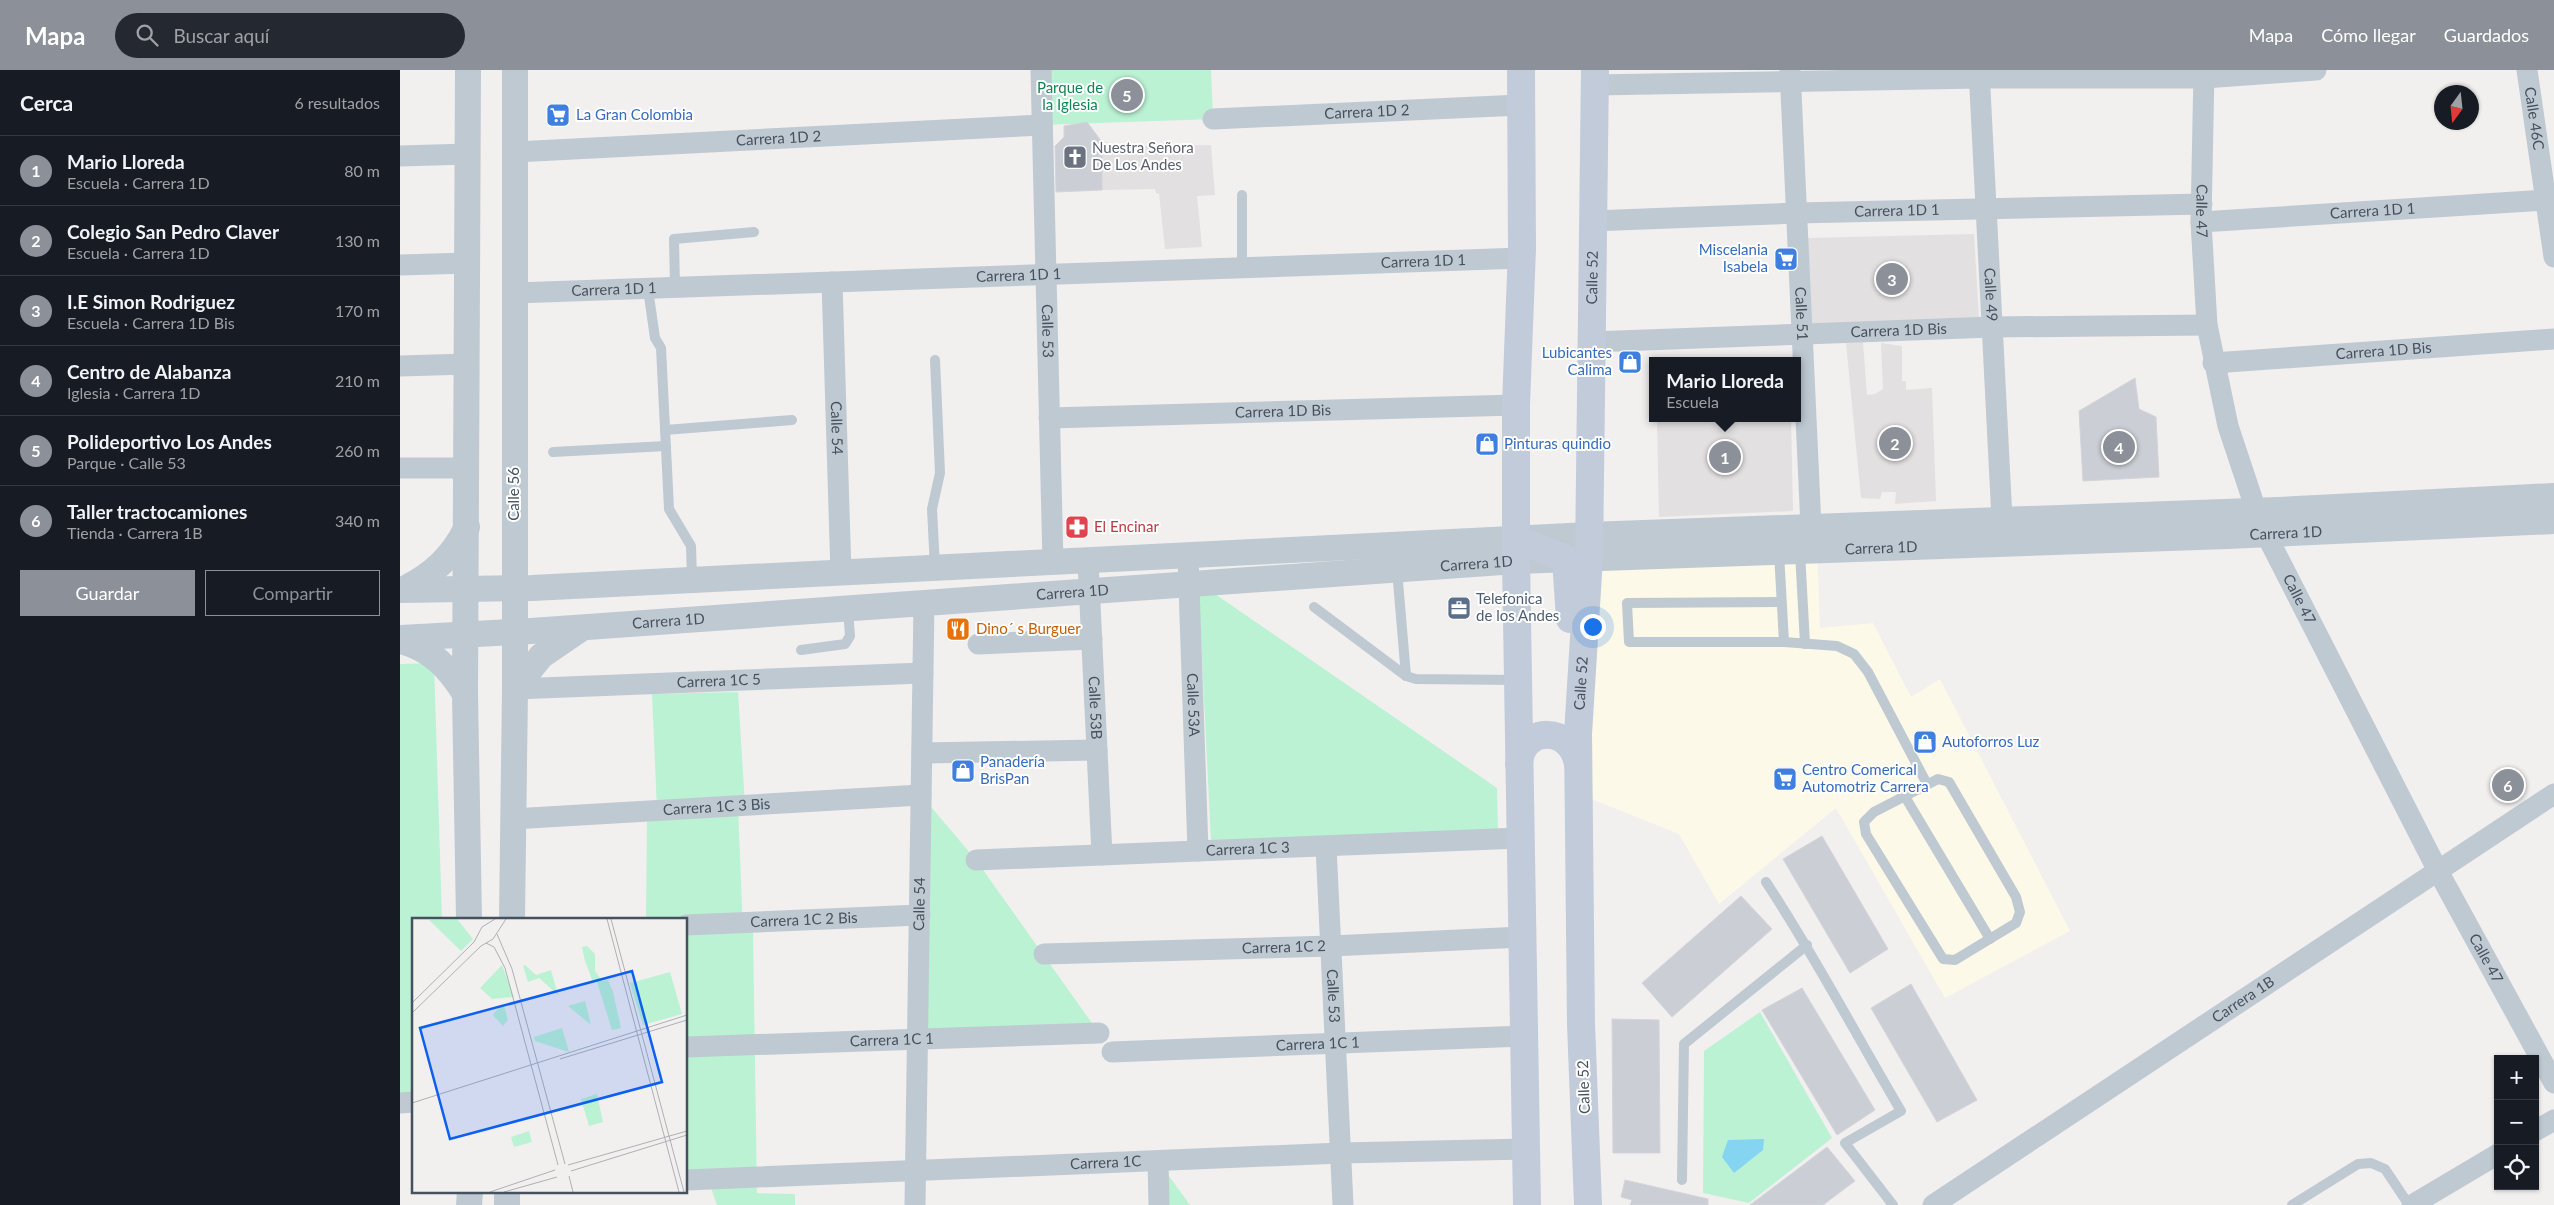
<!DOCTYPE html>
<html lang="es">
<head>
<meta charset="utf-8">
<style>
	body { margin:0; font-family:Lato,sans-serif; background:#242831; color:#f1f3f6 }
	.controls { position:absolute; right:15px; bottom:15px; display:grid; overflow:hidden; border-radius:0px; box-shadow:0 1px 4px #0004 }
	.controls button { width:45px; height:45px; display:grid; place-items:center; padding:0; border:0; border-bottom:1px solid #363941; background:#171b24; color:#f1f3f6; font:25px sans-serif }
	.compass { position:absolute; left:2034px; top:15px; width:45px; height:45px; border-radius:50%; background:#171b24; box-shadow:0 1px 4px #0004; rotate:195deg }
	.you { position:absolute; left:1192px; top:556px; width:18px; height:18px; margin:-12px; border:4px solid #fff; border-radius:50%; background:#1a73e8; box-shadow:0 0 0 8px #1a73e833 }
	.badge { display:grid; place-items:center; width:32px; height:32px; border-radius:50%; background:#8c9099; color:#fff; font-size:16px; font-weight:700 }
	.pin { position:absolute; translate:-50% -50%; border:2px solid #fff; box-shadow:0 1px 5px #0006 }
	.popup { position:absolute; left:1249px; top:287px; width:152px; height:65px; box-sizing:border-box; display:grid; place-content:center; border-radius:0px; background:#171b24; filter:drop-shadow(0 1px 4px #0005); font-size:16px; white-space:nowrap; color:#9ea1a6 }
	.popup b { font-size:19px; color:#f1f3f6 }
	.popup::after { content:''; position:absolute; left:50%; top:100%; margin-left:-10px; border:10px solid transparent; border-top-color:#171b24 }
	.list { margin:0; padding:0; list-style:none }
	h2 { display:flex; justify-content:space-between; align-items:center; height:65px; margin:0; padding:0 20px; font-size:21px }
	h2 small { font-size:16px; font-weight:400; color:#9ea1a6 }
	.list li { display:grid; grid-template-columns:32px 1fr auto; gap:15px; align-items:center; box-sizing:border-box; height:70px; padding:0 20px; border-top:1px solid #363941 }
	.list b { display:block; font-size:19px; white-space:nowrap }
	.list p { margin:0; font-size:16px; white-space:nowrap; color:#9ea1a6 }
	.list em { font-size:16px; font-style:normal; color:#9ea1a6 }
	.actions { display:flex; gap:10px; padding:15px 20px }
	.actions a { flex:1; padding:11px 0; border:1px solid #8c9099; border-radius:0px; text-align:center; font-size:18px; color:#8c9099 }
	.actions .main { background:#8c9099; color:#fff }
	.icon { flex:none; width:28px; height:28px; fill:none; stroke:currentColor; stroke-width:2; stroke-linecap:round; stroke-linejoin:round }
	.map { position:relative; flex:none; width:2154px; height:1135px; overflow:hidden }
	header { display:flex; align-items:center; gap:30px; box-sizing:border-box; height:70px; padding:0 25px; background:#8c9099; color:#fff }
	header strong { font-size:24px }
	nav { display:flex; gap:28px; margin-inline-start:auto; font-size:18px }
	.search { width:350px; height:45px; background:#242831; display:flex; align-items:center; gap:12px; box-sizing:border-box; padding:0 18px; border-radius:28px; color:#9ea1a6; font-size:19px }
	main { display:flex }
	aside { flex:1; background:#171b24 }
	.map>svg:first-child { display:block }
	.commercial { fill:#fdf9e8 }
	.education { fill:#e3e0e1 }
	.green { fill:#bbf2d4 }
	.water { fill:#85d4f2 }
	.building { fill:#cbced4; stroke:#d3d5db }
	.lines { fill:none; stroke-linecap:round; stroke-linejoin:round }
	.service { stroke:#bfc9d2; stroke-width:10 }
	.minor { stroke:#bfc9d2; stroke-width:21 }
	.tertiary { stroke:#bfc9d2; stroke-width:26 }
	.secondary { stroke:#c1cbda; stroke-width:28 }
	.labels { text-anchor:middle; stroke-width:4; stroke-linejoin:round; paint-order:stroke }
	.park-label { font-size:15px; fill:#108653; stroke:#fff }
	.street-label { font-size:15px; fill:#46515e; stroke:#fff }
	.shop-label { font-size:15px; fill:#366cbe; stroke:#fff; text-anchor:start }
	.worship-label { font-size:15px; fill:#5b616d; stroke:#fff; text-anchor:start }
	.health-label { font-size:15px; fill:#be3a42; stroke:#fff; text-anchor:start }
	.service-label { font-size:15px; fill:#4e5e75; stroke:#fff; text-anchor:start }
	.food-label { font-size:15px; fill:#c56008; stroke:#fff; text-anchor:start }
	.inset-road { fill:none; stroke:#adb0b5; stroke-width:1 }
	.view { fill:#0c5fef; fill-opacity:0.15; stroke:#0c5fef; stroke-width:2.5 }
	.inset-edge { fill:none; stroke:#46515e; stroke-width:2.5 }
</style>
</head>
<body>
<header>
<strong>Mapa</strong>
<div class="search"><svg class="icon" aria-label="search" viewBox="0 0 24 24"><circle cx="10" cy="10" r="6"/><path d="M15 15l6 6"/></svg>Buscar aquí</div>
<nav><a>Mapa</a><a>Cómo llegar</a><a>Guardados</a></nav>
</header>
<main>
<aside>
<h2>Cerca<small>6 resultados</small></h2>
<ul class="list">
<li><span class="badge">1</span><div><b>Mario Lloreda</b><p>Escuela · Carrera 1D</p></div><em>80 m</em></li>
<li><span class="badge">2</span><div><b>Colegio San Pedro Claver</b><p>Escuela · Carrera 1D</p></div><em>130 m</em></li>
<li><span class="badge">3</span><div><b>I.E Simon Rodriguez</b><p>Escuela · Carrera 1D Bis</p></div><em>170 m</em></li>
<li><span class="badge">4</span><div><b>Centro de Alabanza</b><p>Iglesia · Carrera 1D</p></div><em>210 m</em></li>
<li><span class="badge">5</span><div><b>Polideportivo Los Andes</b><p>Parque · Calle 53</p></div><em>260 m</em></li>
<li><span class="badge">6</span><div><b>Taller tractocamiones</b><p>Tienda · Carrera 1B</p></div><em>340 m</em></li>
</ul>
<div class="actions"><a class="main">Guardar</a><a>Compartir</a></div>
</aside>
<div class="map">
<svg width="2154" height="1135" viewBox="0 0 2154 1135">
	<rect width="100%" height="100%" fill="#f2efef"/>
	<polygon class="commercial" points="1417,480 1420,558 1473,553 1511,627 1540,609 1670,861 1545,928 1436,738 1319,834 1279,764 1179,724 1189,488"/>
	<g class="education">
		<polygon points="702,72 708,73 708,80 727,76 811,75 815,125 797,126 802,177 765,179 759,124 756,123 755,119 702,120"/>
		<polygon points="1574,164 1579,249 1410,256 1405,168"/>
		<polygon points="1463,272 1467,325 1475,324 1483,319 1481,273 1502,276 1502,311 1506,311 1506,320 1532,318 1536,431 1495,434 1496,422 1482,422 1480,429 1461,428 1446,273"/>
		<polygon points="1257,348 1391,348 1393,441 1259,447"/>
	</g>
	<g class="green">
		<polygon points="641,0 811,0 813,49 642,55"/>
		<polygon points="815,524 1097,718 1098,761 811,772 799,526"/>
		<polygon points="34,593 42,849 14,849 14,1027 0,1027 0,594"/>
		<polygon points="338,622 345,735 338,736 343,861 353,862 357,1123 395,1124 395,1135 317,1135 309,1112 286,1112 286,849 246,849 247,741 257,740 252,624"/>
		<polygon points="521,725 576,790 699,963 518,967"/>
		<polygon points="1360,942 1432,1068 1349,1133 1303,1123 1304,981"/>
		<polygon points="758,1091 790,1135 759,1135"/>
	</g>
	<polygon class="water" points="1364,1069 1363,1080 1334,1103 1322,1087 1328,1070"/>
	<g class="building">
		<polygon points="687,52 702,72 702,120 656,122 655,76 664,67 664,56"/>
		<polygon points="1735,308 1739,339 1756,347 1759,407 1683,411 1679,341"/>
		<polygon points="1422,766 1488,879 1450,903 1383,789"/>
		<polygon points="1341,826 1372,859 1272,947 1242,913"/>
		<polygon points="1511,914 1577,1030 1537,1052 1471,938"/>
		<polygon points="1402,918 1475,1040 1437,1065 1362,940"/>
		<polygon points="1212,949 1259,950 1260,1083 1213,1083"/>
		<polygon points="1427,1077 1455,1111 1423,1135 1350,1135"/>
		<polygon points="1225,1110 1308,1129 1308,1135 1230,1135 1232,1130 1221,1127"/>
	</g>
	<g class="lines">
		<g class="service">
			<polyline points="842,125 842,198"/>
			<polyline points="275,218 274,169 354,162"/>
			<polyline points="248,219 255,268 261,278 269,439 291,476 292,509"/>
			<polyline points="535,290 540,403 532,439 535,498"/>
			<polyline points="265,360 392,350"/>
			<polyline points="153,382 266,376"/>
			<polyline points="1400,482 1405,574"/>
			<polyline points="1379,483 1384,572"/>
			<polyline points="997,500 1006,606"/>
			<polyline points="1381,532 1227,533 1229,572 1384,572 1437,576 1454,584 1468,602 1527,714"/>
			<polyline points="914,537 1006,606 1016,609 1118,610"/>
			<polyline points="401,580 445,574 450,566 448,539"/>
			<polygon points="1538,709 1549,712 1616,827 1620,842 1616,853 1555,890 1543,889 1466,764 1464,752 1474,742"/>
			<polyline points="1504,725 1590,869"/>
			<path d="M 1366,812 C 1415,886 1456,965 1501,1041 L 1445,1073 L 1493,1135"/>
			<polyline points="1282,1110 1284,974 1407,875"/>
			<polyline points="1892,1135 1958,1094 1971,1093 1985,1099 2009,1135"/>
		</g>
		<g class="minor">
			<path id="s1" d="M 641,0 L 653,493"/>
			<path id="s2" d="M 1390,0 L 1411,457"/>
			<path id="s3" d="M 1579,0 L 1602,449"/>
			<path id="s4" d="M 1804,0 L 1801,152 L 1807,255 L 1828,356 L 1853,431 L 1871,474 L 2038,801 L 2154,1013"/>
			<path id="s5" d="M 2127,0 L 2154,187"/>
			<polyline points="1195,15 1579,8 1804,8 1916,0"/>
			<path id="s6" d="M 813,49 L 1120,35"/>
			<path id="s7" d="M 115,82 L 642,55"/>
			<polyline points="0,86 68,84"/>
			<path id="s8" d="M 1192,151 L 1397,143 L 1802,134"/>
			<path id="s9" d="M 1801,152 L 2146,130"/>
			<polyline points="0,195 68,193"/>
			<path id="s10" d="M 432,212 L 441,504"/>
			<path id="s11" d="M 115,223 L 1122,188"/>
			<path id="s12" d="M 1191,272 L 1592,257 L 1807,255"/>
			<path id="s13" d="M 1813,293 L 2154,269"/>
			<polyline points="0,296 68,294"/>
			<path id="s14" d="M 649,348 L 1116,335"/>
			<polyline points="0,398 67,398"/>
			<path id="s15" d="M 788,487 L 798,781"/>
			<path id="s16" d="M 688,492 L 702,785"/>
			<polyline points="578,574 692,569"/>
			<path id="s17" d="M 115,619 L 523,603"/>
			<polyline points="522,683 697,680"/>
			<path id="s18" d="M 112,749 L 521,725"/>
			<path id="s19" d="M 926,776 L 943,1135"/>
			<path id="s20" d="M 576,790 L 1120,768"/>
			<path id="s21" d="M 286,855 L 520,845"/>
			<path id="s22" d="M 644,884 L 931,876 L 1122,867"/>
			<path id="s23" d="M 286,977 L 699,963"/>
			<path id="s24" d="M 712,982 L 1124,966"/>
			<polyline points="0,1033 14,1032"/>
			<polyline points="2135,1061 2154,1050"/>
			<polyline points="758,1091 759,1135"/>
			<path id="s25" d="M 286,1110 L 941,1083 L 1126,1079"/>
			<path id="s26" d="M 515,1135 L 524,532"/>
			<path id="s27" d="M 1533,1135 L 2154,724"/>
			<polyline points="2012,1135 2098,1084"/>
		</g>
		<g class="tertiary">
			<polyline points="68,0 65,624 69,849"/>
			<path d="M 4,519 C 33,505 53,486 67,457"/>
			<polyline points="0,520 132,518 1189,465 1878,440 2154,426"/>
			<path id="s28" d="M 0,568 L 131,561 L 1116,491 L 1827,466 L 2154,451"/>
			<path d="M 1,571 C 31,579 49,598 65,624"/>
			<polyline points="115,619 141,586 182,558"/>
			<polyline points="112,849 115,619 115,0"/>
			<polyline points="69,1135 70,1121"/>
			<polyline points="107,1135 107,1121"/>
		</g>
		<g class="secondary">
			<polyline points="1121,0 1122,178 1116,335 1116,491 1127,1135"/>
			<polyline points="1117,469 1166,489 1170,549"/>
			<path d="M 1119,694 C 1121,655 1173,655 1178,695"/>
			<path id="s29" d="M 1188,1135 L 1181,954 L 1178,664 L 1189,488 L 1195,0"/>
		</g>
	</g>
	<defs>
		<g id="supermarket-square" transform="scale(1.25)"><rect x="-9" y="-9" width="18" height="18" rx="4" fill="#3f7fe0" stroke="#fff"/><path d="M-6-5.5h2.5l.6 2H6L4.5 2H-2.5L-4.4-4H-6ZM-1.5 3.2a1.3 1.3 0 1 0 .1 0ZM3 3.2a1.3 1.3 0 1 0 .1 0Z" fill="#fff"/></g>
		<g id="church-square" transform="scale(1.25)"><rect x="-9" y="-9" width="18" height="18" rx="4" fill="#6b7280" stroke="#fff"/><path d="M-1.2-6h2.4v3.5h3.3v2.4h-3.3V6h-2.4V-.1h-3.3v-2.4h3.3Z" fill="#fff"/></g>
		<g id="shop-square" transform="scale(1.25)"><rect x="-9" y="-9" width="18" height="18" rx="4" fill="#3f7fe0" stroke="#fff"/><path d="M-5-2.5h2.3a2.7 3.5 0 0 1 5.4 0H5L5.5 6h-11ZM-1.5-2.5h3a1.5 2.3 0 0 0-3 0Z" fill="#fff"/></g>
		<g id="pharmacy-square" transform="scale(1.25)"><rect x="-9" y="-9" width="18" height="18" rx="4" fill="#e0444e" stroke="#fff"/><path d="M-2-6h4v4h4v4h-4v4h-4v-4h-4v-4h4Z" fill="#fff"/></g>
		<g id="office-square" transform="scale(1.25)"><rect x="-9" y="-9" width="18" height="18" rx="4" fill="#5c6f8a" stroke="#fff"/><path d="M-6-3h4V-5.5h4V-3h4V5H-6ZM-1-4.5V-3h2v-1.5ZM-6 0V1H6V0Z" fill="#fff"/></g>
		<g id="restaurant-square" transform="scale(1.25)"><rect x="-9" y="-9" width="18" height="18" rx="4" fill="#e8710a" stroke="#fff"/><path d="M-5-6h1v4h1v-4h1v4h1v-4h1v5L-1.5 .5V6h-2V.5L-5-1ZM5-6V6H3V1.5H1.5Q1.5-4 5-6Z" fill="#fff"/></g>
	</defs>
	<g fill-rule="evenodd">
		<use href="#supermarket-square" x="158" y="45"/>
		<use href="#church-square" x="675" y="87"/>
		<use href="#supermarket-square" x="1386" y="189"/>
		<use href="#shop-square" x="1230" y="292"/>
		<use href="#shop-square" x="1087" y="374"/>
		<use href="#pharmacy-square" x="677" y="457"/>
		<use href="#office-square" x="1059" y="538"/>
		<use href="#restaurant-square" x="558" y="559"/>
		<use href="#shop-square" x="1525" y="672"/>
		<use href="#shop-square" x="563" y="701"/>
		<use href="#supermarket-square" x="1385" y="709"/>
	</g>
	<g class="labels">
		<g class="park-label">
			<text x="670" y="23">Parque de<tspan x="670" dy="17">la Iglesia</tspan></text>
		</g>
		<g class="street-label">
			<text dy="5" stroke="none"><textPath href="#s6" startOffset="154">Carrera 1D 2</textPath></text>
			<text dy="5" stroke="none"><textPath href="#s5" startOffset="49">Calle 46C</textPath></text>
			<text dy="5" stroke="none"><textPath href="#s7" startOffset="264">Carrera 1D 2</textPath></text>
			<text dy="5" stroke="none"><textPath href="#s8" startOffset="305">Carrera 1D 1</textPath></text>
			<text dy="5" stroke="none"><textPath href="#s9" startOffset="172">Carrera 1D 1</textPath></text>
			<text dy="5" stroke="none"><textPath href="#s4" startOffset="141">Calle 47</textPath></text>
			<text dy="5" stroke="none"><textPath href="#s11" startOffset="909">Carrera 1D 1</textPath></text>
			<text dy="5" stroke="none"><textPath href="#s11" startOffset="504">Carrera 1D 1</textPath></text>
			<text dy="5" stroke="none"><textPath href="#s29" startOffset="928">Calle 52</textPath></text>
			<text dy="5" stroke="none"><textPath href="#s11" startOffset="99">Carrera 1D 1</textPath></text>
			<text dy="5" stroke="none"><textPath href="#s3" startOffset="225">Calle 49</textPath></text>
			<text dy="5" stroke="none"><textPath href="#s2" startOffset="244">Calle 51</textPath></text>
			<text dy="5" stroke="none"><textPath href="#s12" startOffset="308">Carrera 1D Bis</textPath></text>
			<text dy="5" stroke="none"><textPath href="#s1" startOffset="261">Calle 53</textPath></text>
			<text dy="5" stroke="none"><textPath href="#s13" startOffset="171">Carrera 1D Bis</textPath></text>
			<text dy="5" stroke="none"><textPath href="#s14" startOffset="234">Carrera 1D Bis</textPath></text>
			<text dy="5" stroke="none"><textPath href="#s10" startOffset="146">Calle 54</textPath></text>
			<text transform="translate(114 424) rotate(-90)" y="5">Calle 56</text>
			<text dy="5" stroke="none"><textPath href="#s28" startOffset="1889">Carrera 1D</textPath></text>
			<text dy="5" stroke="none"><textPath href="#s28" startOffset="1484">Carrera 1D</textPath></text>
			<text dy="5" stroke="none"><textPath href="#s28" startOffset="1079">Carrera 1D</textPath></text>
			<text dy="5" stroke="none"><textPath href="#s28" startOffset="674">Carrera 1D</textPath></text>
			<text dy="5" stroke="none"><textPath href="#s4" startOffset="546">Calle 47</textPath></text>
			<text dy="5" stroke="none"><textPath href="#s28" startOffset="269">Carrera 1D</textPath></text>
			<text dy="5" stroke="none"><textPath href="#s17" startOffset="204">Carrera 1C 5</textPath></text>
			<text dy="5" stroke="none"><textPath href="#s29" startOffset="522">Calle 52</textPath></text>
			<text dy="5" stroke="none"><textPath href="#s15" startOffset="148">Calle 53A</textPath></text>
			<text dy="5" stroke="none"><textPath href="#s16" startOffset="146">Calle 53B</textPath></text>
			<text dy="5" stroke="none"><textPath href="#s18" startOffset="205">Carrera 1C 3 Bis</textPath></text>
			<text dy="5" stroke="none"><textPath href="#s20" startOffset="272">Carrera 1C 3</textPath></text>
			<text dy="5" stroke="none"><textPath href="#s26" startOffset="301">Calle 54</textPath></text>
			<text dy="5" stroke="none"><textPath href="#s21" startOffset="118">Carrera 1C 2 Bis</textPath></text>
			<text dy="5" stroke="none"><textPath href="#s22" startOffset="240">Carrera 1C 2</textPath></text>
			<text dy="5" stroke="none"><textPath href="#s4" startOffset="951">Calle 47</textPath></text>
			<text dy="5" stroke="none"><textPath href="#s19" startOffset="150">Calle 53</textPath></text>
			<text dy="5" stroke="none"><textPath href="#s27" startOffset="372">Carrera 1B</textPath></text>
			<text dy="5" stroke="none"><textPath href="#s23" startOffset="206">Carrera 1C 1</textPath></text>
			<text dy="5" stroke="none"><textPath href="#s24" startOffset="206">Carrera 1C 1</textPath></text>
			<text transform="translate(1184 1017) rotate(-92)" y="5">Calle 52</text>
			<text dy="5" stroke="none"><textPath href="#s25" startOffset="420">Carrera 1C</textPath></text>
		</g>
		<g class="shop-label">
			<text x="176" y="50">La Gran Colombia</text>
			<text x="1368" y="185" text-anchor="end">Miscelania<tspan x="1368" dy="17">Isabela</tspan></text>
			<text x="1212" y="288" text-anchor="end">Lubicantes<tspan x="1212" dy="17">Calima</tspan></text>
			<text x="1104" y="379">Pinturas quindio</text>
			<text x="1542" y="677">Autoforros Luz</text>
			<text x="580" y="697">Panadería<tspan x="580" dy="17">BrisPan</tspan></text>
			<text x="1402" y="705">Centro Comerical<tspan x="1402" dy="17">Automotriz Carrera</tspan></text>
		</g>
		<g class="worship-label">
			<text x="692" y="83">Nuestra Señora<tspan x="692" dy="17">De Los Andes</tspan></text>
		</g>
		<g class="health-label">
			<text x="694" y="462">El Encinar</text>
		</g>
		<g class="service-label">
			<text x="1076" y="534">Telefonica<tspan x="1076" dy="17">de los Andes</tspan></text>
		</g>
		<g class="food-label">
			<text x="576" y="564">Dino´ s Burguer</text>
		</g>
	</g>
	<g transform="translate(12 848)">
		<rect width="275" height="275" fill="#f2efef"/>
		<path d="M 45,1 L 61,21 L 49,33 L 17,2 ZM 175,28 L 183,36 L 183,53 L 190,63 L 196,62 L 201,74 L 209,110 L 200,112 L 185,64 L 181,64 L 173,43 L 170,29 ZM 90,47 L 102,79 L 80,81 L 68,70 ZM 113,47 L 124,57 L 139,52 L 146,77 L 127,60 L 116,64 L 111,48 ZM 258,54 L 270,96 L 231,107 L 218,65 ZM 173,83 L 179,107 L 156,88 ZM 92,88 L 96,102 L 91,108 L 81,97 L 87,89 ZM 150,110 L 157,134 L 123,123 L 122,119 ZM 185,176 L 191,204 L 177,208 L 169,181 ZM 117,213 L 120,224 L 102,229 L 99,219 Z" fill="#bbf2d4"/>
		<path class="inset-road" d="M 195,1 L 267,274M 199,1 L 272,274M 85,16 L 100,51 L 153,246M 74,25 L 82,29 L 93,50 L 146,247M 0,85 L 62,24 L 70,9 L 83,1M 0,95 L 69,28 L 81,21 L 94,1M 148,141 L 275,102M 0,185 L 275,97M 156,247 L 275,213M 159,253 L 275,217M 157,258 L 161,274M 78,274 L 143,252M 92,274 L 145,259"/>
		<path class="view" d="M 220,53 L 250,164 L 38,221 L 8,110 Z"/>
		<rect width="275" height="275" class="inset-edge"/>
	</g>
</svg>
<div class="controls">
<button>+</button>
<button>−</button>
<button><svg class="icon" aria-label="locate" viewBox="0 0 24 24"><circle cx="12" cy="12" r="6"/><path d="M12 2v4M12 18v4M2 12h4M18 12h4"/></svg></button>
</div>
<svg class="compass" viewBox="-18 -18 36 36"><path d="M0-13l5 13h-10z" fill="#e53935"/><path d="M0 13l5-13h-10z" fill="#9ea1a6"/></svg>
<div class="you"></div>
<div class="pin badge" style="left:1325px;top:387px">1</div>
<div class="popup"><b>Mario Lloreda</b>Escuela</div>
<div class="pin badge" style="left:1495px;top:373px">2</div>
<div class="pin badge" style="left:1492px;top:209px">3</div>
<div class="pin badge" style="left:1719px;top:377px">4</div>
<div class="pin badge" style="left:727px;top:25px">5</div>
<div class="pin badge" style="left:2108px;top:715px">6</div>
</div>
</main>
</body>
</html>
